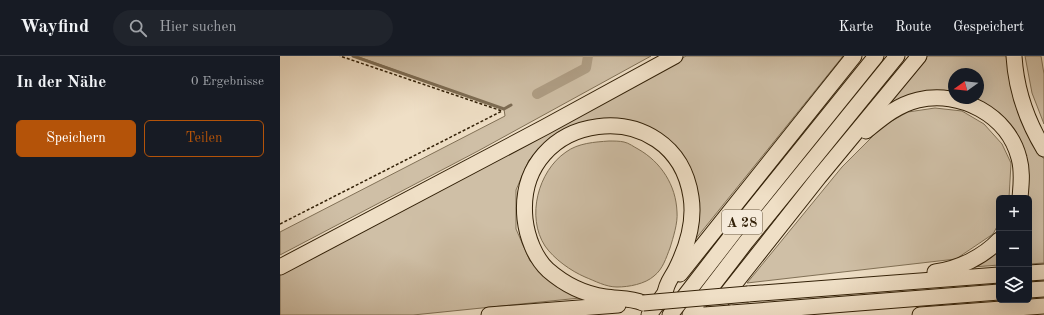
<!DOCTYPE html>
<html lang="de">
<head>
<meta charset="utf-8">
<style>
	body { margin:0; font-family:"Old Standard TT",serif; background:#20242c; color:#f1f3f6 }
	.controls { position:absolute; right:12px; bottom:12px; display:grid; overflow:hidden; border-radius:6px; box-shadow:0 4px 16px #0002 }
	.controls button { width:36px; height:36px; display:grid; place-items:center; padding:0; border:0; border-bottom:1px solid #363941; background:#171b24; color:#f1f3f6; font:20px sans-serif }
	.compass { position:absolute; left:668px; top:12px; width:36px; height:36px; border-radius:50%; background:#171b24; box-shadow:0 4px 16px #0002; rotate:255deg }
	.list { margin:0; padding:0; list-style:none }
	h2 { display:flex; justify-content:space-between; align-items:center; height:52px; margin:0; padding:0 16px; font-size:17px }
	h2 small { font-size:13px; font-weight:400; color:#9ea1a6 }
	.actions { display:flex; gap:8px; padding:12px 16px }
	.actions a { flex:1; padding:9px 0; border:1px solid #b45309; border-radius:6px; text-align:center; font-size:14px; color:#b45309 }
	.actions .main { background:#b45309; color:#fff }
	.icon { flex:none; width:22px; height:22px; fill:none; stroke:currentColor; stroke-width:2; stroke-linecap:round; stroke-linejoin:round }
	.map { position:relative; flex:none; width:764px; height:259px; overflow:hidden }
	header { display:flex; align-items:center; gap:24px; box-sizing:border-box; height:56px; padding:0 20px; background:#171b24; border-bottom:1px solid #363941 }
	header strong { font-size:19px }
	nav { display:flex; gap:22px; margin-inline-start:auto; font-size:14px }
	.search { width:280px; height:36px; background:#20242c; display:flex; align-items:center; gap:10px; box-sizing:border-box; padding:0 14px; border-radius:22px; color:#9ea1a6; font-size:15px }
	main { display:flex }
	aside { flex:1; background:#171b24 }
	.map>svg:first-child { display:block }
	.green { fill:#cfbfa6; stroke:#807056 }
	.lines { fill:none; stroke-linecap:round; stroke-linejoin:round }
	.stream { stroke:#7d6c53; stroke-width:3 }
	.canal { stroke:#af9e85; stroke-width:10 }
	.highway-casing { stroke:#322007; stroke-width:17 }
	.path { stroke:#322007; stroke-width:1.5; stroke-dasharray:3 2; stroke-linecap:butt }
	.highway { stroke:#efdfc6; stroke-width:15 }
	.highway-bridge-casing { stroke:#322007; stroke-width:17; stroke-linecap:butt }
	.highway-bridge { stroke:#efdfc6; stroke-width:15 }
	.labels { text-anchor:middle; stroke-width:3; stroke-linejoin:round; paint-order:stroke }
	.shield { fill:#f5eada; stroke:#6c5d46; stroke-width:1 }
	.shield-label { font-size:14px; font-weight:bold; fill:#322007 }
</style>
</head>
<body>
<header>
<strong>Wayfind</strong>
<div class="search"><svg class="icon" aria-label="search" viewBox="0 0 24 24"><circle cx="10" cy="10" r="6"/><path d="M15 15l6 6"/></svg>Hier suchen</div>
<nav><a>Karte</a><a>Route</a><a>Gespeichert</a></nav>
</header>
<main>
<aside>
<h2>In der Nähe<small>0 Ergebnisse</small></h2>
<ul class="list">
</ul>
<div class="actions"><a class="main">Speichern</a><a>Teilen</a></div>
</aside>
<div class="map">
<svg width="764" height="259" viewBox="0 0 764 259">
	<rect width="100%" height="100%" fill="#efdfc6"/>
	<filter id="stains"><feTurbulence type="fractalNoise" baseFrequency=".005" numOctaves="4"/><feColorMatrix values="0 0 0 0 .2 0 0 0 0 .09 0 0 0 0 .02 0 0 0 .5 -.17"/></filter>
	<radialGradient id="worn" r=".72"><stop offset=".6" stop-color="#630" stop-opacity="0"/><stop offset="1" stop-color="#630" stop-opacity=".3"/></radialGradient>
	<g class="green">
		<polygon points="76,0 371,0 198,95 0,199 0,176 225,60 224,53"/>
		<polygon points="406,0 563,0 414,185 416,139 356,67 338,63 314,65 294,70 273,81 249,104 236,134 236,173 250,205 281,232 300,242 133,259 0,259 0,217"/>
		<polygon points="647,0 729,0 758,94 764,103 764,207 749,208 749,142 745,142 743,101 689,42 698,42 698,18 674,18 674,38 605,51"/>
		<polygon points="745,0 761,0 764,18 764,68 752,37"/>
		<polygon points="655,52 682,55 704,68 722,88 731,107 729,142 719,142 719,167 713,178 676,203 467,227 562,111 604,69 628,56"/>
		<path d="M 329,85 C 334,85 340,85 344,86 C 349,87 354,91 358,93 C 381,106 396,129 397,156 C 398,167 393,182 390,192 C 386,202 383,213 374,220 C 365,228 349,231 337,231 C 326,231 315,225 305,221 C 291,215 274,203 265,190 C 246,161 258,115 286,96 C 298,87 315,86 329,85 Z"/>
		<polygon points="719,192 719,209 693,211"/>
	</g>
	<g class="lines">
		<polyline class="stream" points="73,0 224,53 231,49"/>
		<polyline class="canal" points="257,38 306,12 308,0"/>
		<g class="highway-casing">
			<g id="highway">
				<path d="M 734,0 C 736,33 747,65 764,93"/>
				<path d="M 586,75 C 602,62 617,49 638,44 C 680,34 728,59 739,102 C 743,116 741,129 740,142"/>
				<polyline points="0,211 265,71 395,0"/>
				<path d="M 655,216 C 678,213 703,201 719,184"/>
				<polyline points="749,217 764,216"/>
				<polyline points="400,218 574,0"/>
				<polyline points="749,234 764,233"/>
				<polyline points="468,238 719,219"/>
				<path d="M 363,247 C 351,242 338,243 325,241 C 304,238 284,228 268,214 C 255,202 247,181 245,163 C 234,53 395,34 411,141 C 415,166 407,191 396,213 C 391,223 386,227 385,238"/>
				<polyline points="451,257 719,236"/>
				<polyline points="209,259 338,249"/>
				<polyline points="369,259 385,237"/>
				<polyline points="390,259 455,175 596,0"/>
				<polyline points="410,259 466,186 617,0"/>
				<polyline points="430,259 539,121 639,0"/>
				<polyline points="640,259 764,250"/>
			</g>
		</g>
		<polyline class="path" points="0,168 222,55 60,0"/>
		<use href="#highway" class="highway"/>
		<g class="highway-bridge-casing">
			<g id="highway-bridge">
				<polyline points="363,247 468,238"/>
				<polyline points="424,259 451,257"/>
			</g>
		</g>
		<use href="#highway-bridge" class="highway-bridge"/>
	</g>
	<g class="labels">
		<rect class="shield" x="442" y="154" width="40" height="24" rx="3"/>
		<g class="shield-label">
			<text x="462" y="171">A 28</text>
		</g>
	</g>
	<rect width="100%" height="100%" filter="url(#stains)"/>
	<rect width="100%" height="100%" fill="url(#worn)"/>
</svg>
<div class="controls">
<button>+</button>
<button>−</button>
<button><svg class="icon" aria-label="layers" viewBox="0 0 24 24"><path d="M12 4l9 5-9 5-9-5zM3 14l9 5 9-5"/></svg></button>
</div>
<svg class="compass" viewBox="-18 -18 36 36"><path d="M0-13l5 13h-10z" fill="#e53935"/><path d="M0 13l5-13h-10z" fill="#9ea1a6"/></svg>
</div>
</main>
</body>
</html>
